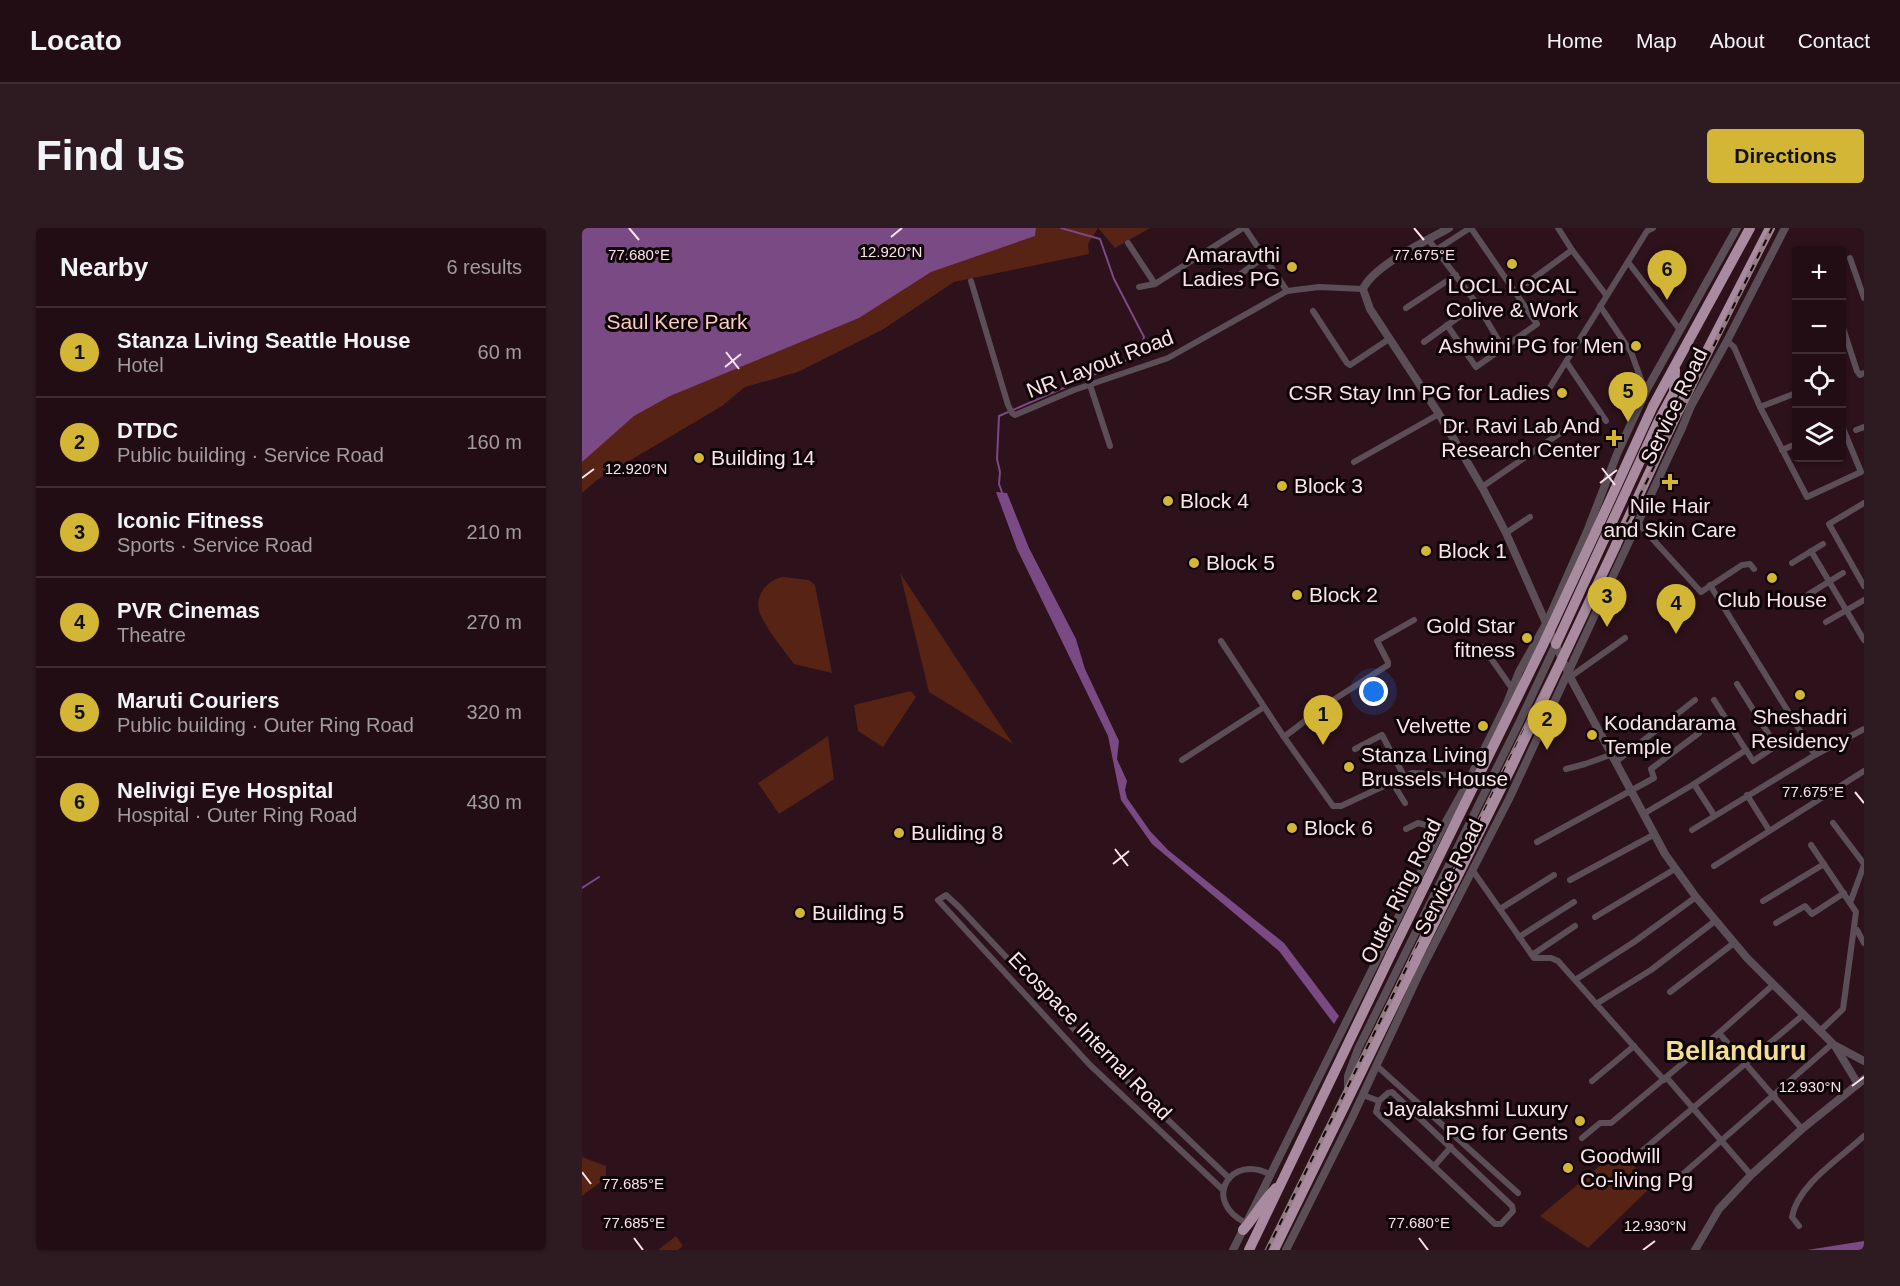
<!DOCTYPE html>
<html lang="en">
<head>
<meta charset="utf-8">
<style>
	body { margin:0; font-family:Helvetica,sans-serif; background:#2e1b22; color:#f1f3f6 }
	.controls { position:absolute; right:18px; top:18px; display:grid; overflow:hidden; border-radius:6px; box-shadow:0 2px 4px #0004 }
	.controls button { width:54px; height:54px; display:grid; place-items:center; padding:0; border:0; border-bottom:2px solid #3f2d34; background:#220d14; color:#f1f3f6; font:30px sans-serif }
	.you { position:absolute; left:792px; top:464px; width:21px; height:21px; margin:-15px; border:4px solid #fff; border-radius:50%; background:#1a73e8; box-shadow:0 0 0 9px #1a73e833 }
	.badge { display:grid; place-items:center; width:39px; height:39px; border-radius:50%; background:#d3b635; color:#111; font-size:20px; font-weight:700 }
	.pin { position:absolute; translate:-50% -50px; filter:drop-shadow(0 2px 3px #0008) }
	.pin::after { content:''; position:absolute; top:32px; width:21px; height:18px; background:inherit; clip-path:polygon(0 0,100% 0,50% 100%) }
	.list { margin:0; padding:0; list-style:none }
	h2 { display:flex; justify-content:space-between; align-items:center; height:78px; margin:0; padding:0 24px; font-size:26px }
	h2 small { font-size:20px; font-weight:400; color:#a29ca0 }
	.list li { display:grid; grid-template-columns:39px 1fr auto; gap:18px; align-items:center; box-sizing:border-box; height:90px; padding:0 24px; border-top:2px solid #3f2d34 }
	.list b { display:block; font-size:22px; white-space:nowrap }
	.list p { margin:0; font-size:20px; white-space:nowrap; color:#a29ca0 }
	.list em { font-size:20px; font-style:normal; color:#a29ca0 }
	.icon { flex:none; width:33px; height:33px; fill:none; stroke:currentColor; stroke-width:2; stroke-linecap:round; stroke-linejoin:round }
	.map { position:relative; flex:none; width:1282px; height:1022px; overflow:hidden; border-radius:6px }
	header { display:flex; align-items:center; gap:36px; box-sizing:border-box; height:84px; padding:0 30px; background:#220d14; border-bottom:2px solid #3f2d34 }
	header strong { font-size:28px }
	nav { display:flex; gap:33px; margin-inline-start:auto; font-size:21px }
	.intro { display:flex; align-items:center; justify-content:space-between; box-sizing:border-box; height:144px; padding:0 36px }
	h1 { margin:0; font-size:42px }
	.button { padding:15px 27px; border-radius:6px; background:#d3b635; color:#111; font-size:21px; font-weight:700 }
	main { display:flex; gap:36px; padding:0 36px }
	aside { flex:1; background:#220d14; border-radius:6px; box-shadow:0 2px 4px #0004 }
	.map>svg:first-child { display:block }
	.green { fill:#562314 }
	.water { fill:#794a84 }
	.lines { fill:none; stroke-linecap:round; stroke-linejoin:round }
	.stream { stroke:#794a84; stroke-width:2 }
	.minor { stroke:#5c4e57; stroke-width:6 }
	.tertiary { stroke:#5c4e57; stroke-width:8 }
	.trunk { stroke:#a98b9f; stroke-width:10 }
	.rail-casing { stroke:#967d85; stroke-width:4.5 }
	.rail { stroke:#0e0306; stroke-width:2; stroke-dasharray:7; stroke-linecap:butt }
	.trunk-bridge { stroke:#a98b9f; stroke-width:10 }
	.ticks { fill:none; stroke:#fae4ea; stroke-width:2 }
	.poi-dot { fill:#d3b635; stroke:#0e0306; stroke-width:2 }
	.labels { text-anchor:middle; stroke-width:6; stroke-linejoin:round; paint-order:stroke }
	.poi-label { font-size:21px; fill:#fae4ea; stroke:#0e0306; text-anchor:start }
	.park-label { font-size:21px; fill:#f9ccbf; stroke:#0e0306 }
	.street-label { font-size:21px; fill:#fae4ea; stroke:#0e0306 }
	.district-label { font-size:27px; font-weight:bold; fill:#f2de90; stroke:#0e0306 }
	.ticks-label { font-size:15px; text-anchor:middle; fill:#fae4ea; stroke:#0e0306; stroke-width:6; stroke-linejoin:round; paint-order:stroke }
</style>
</head>
<body>
<header>
<strong>Locato</strong>
<nav><a>Home</a><a>Map</a><a>About</a><a>Contact</a></nav>
</header>
<div class="intro"><h1>Find us</h1><a class="button">Directions</a></div>
<main>
<aside>
<h2>Nearby<small>6 results</small></h2>
<ul class="list">
<li><span class="badge">1</span><div><b>Stanza Living Seattle House</b><p>Hotel</p></div><em>60 m</em></li>
<li><span class="badge">2</span><div><b>DTDC</b><p>Public building · Service Road</p></div><em>160 m</em></li>
<li><span class="badge">3</span><div><b>Iconic Fitness</b><p>Sports · Service Road</p></div><em>210 m</em></li>
<li><span class="badge">4</span><div><b>PVR Cinemas</b><p>Theatre</p></div><em>270 m</em></li>
<li><span class="badge">5</span><div><b>Maruti Couriers</b><p>Public building · Outer Ring Road</p></div><em>320 m</em></li>
<li><span class="badge">6</span><div><b>Nelivigi Eye Hospital</b><p>Hospital · Outer Ring Road</p></div><em>430 m</em></li>
</ul>
</aside>
<div class="map">
<svg width="1282" height="1022" viewBox="0 0 1282 1022">
	<rect width="100%" height="100%" fill="#2d111b"/>
	<g class="green">
		<polygon points="0,0 568,0 533,20 516,0 506,16 507,26 372,54 300,102 216,144 163,159 140,178 15,252 0,265"/>
		<polygon points="318,345 431,516 347,464"/>
		<path d="M 201,349 L 227,352 L 233,357 L 250,445 L 212,436 C 201,421 187,405 179,388 C 170,370 184,352 201,349 Z"/>
		<polygon points="329,463 334,469 301,519 276,503 272,477"/>
		<polygon points="246,508 252,551 197,586 176,555"/>
		<polygon points="1038,921 1069,959 1006,1020 958,988"/>
		<polygon points="0,929 24,938 24,950 0,968"/>
		<polygon points="94,1008 101,1018 96,1022 76,1022"/>
	</g>
	<g class="water">
		<polygon points="0,0 454,0 453,8 349,44 277,90 88,168 52,188 0,234"/>
		<polygon points="414,264 425,265 447,320 494,411 503,441 537,513 535,531 545,553 543,562 545,570 568,603 586,622 702,715 757,788 752,796 697,723 570,616 539,572 526,508 435,321"/>
		<polygon points="1282,1013 1282,1022 1225,1022"/>
	</g>
	<g class="lines">
		<g class="stream">
			<polyline points="421,267 417,256 418,244 415,231 417,188 541,134 557,125 562,109 532,51 518,11 479,0"/>
			<polyline points="0,660 17,649"/>
		</g>
		<g class="minor">
			<polyline points="663,0 705,63"/>
			<polyline points="889,0 955,96 921,120"/>
			<polyline points="976,0 990,22 1024,67"/>
			<polyline points="846,11 895,76 921,120 894,139 865,97"/>
			<polyline points="546,15 573,56"/>
			<polyline points="854,22 888,0"/>
			<polyline points="1268,30 1282,70"/>
			<polyline points="1046,34 1098,102"/>
			<polyline points="653,50 682,29"/>
			<polyline points="389,53 426,177 430,185 433,187 492,162 586,130 705,63 737,59 781,61"/>
			<polyline points="945,55 990,22"/>
			<polyline points="557,59 573,56 661,0"/>
			<polyline points="1018,78 1049,124 1060,154 1065,161"/>
			<polyline points="824,80 874,47"/>
			<polyline points="731,83 765,135 768,137 807,111"/>
			<polyline points="1260,97 1275,143 1278,147 1282,145"/>
			<polyline points="1145,113 1152,119 1178,179 1225,269 1279,244 1260,198"/>
			<polyline points="842,114 895,76"/>
			<polyline points="985,135 1024,193"/>
			<polyline points="508,157 528,218"/>
			<polyline points="967,161 1065,3 1071,0"/>
			<polyline points="1178,179 1214,165"/>
			<polyline points="1274,202 1282,199"/>
			<polyline points="1200,222 1214,216"/>
			<polyline points="772,234 857,186"/>
			<polyline points="900,259 984,201"/>
			<polyline points="1282,275 1247,296 1282,358"/>
			<polyline points="1056,295 1119,364 1160,337 1168,336 1172,341"/>
			<polyline points="924,305 948,289"/>
			<polyline points="1229,323 1282,412"/>
			<polyline points="1210,335 1241,316"/>
			<polyline points="1128,357 1233,527"/>
			<polyline points="1227,366 1261,345"/>
			<polyline points="1244,394 1282,372"/>
			<polyline points="639,413 702,509 751,578 759,578 830,545 867,547 886,554"/>
			<polyline points="901,419 929,459"/>
			<polyline points="988,449 1043,410"/>
			<polyline points="1132,472 1171,533 1194,518 1155,456"/>
			<polyline points="702,509 745,476 806,437 806,434 795,413 832,392"/>
			<polyline points="773,521 800,507 822,548"/>
			<polyline points="600,532 682,479"/>
			<polyline points="1035,533 1113,472"/>
			<polyline points="984,541 1003,536 1031,526"/>
			<polyline points="810,554 823,575"/>
			<polyline points="1112,556 1132,587"/>
			<polyline points="1165,567 1187,602"/>
			<polyline points="1063,585 1112,556 1164,522"/>
			<polyline points="1251,595 1282,636"/>
			<polyline points="824,601 836,595 860,601"/>
			<polyline points="1110,602 1233,527 1282,501"/>
			<polyline points="955,614 1072,550 1069,541 1117,505"/>
			<polyline points="1229,617 1268,675"/>
			<polyline points="1132,638 1282,543"/>
			<polyline points="891,643 952,730 969,730 976,733 1082,852"/>
			<polyline points="988,652 1073,606"/>
			<polyline points="1181,673 1242,636"/>
			<polyline points="918,681 972,647"/>
			<polyline points="1013,689 1093,641"/>
			<polyline points="1194,695 1223,678 1230,686 1262,665"/>
			<polyline points="1275,702 1282,715"/>
			<polyline points="937,709 992,674"/>
			<polyline points="950,727 993,698"/>
			<polyline points="993,752 1052,714 1114,669"/>
			<polyline points="1191,757 1137,805 1220,901"/>
			<polyline points="1088,764 1152,715"/>
			<polyline points="1014,776 1069,742 1133,693"/>
			<polyline points="1238,803 1261,781 1274,684 1268,675 1282,637"/>
			<polyline points="795,838 936,965"/>
			<polyline points="1085,850 1169,947"/>
			<polyline points="1010,853 1052,818"/>
			<polyline points="781,867 797,873 794,884 913,996 919,996 931,983 930,978 810,864 806,865 797,873"/>
			<polyline points="1000,910 1018,895 1029,895 1137,805"/>
			<polyline points="1053,929 1221,787"/>
			<polyline points="853,937 869,919"/>
			<polyline points="1101,946 1250,816"/>
			<polyline points="641,962 508,837 356,672 364,667 377,679 504,814 647,950"/>
			<path d="M 664,995 C 618,972 650,924 689,947"/>
			<path d="M 1217,998 L 1210,989 C 1216,956 1259,930 1282,908"/>
		</g>
		<g class="tertiary">
			<path d="M 867,0 C 844,13 791,38 781,61 L 788,81 L 857,186 L 901,261 L 924,305 L 988,449 L 1083,626 L 1114,669 L 1165,730 L 1253,818 L 1276,856"/>
			<polyline points="1254,818 1282,833"/>
			<polyline points="766,869 766,848 776,821 938,493 974,416"/>
			<polyline points="651,1022 860,601 886,554 925,475 937,444 965,394 1006,301 1035,226 1065,161 1155,0"/>
			<polyline points="704,1022 770,890 837,746 927,571 1100,200 1109,178 1145,113 1203,0"/>
			<polyline points="1113,1022 1137,981 1169,947 1220,901 1282,851"/>
		</g>
		<g class="trunk">
			<polyline points="1014,303 1071,178 1168,0"/>
			<polyline points="1034,317 1110,152 1188,0"/>
			<polyline points="974,416 1076,194 1092,164 1093,142"/>
			<path d="M 661,1002 C 673,989 681,972 694,960"/>
			<polyline points="667,1022 809,726"/>
			<polyline points="692,1022 833,734"/>
		</g>
		<g class="rail-casing">
			<polyline id="rail" points="685,1022 1190,0"/>
		</g>
		<use href="#rail" class="rail"/>
		<g class="trunk-bridge">
			<polyline points="809,726 961,417 1014,303"/>
			<polyline points="833,734 930,538 1034,317"/>
		</g>
	</g>
	<path class="ticks" d="M 47,0 L 57,12M 832,0 L 842,12M 309,9 L 320,0M 144,124 L 157,141M 143,139 L 159,126M 1020,240 L 1033,257M 0,250 L 12,241M 1018,255 L 1035,242M 1273,564 L 1282,575M 533,621 L 546,638M 531,636 L 547,623M 1270,858 L 1282,849M 0,944 L 9,956M 52,1010 L 61,1022M 837,1010 L 846,1022M 1061,1022 L 1073,1013"/>
	<g class="poi-dot">
		<circle cx="930" cy="36" r="6"/>
		<circle cx="710" cy="39" r="6"/>
		<circle cx="1054" cy="118" r="6"/>
		<circle cx="980" cy="165" r="6"/>
		<path d="M1029 201h6v6h6v6h-6v6h-6v-6h-6v-6h6z"/>
		<circle cx="117" cy="230" r="6"/>
		<path d="M1085 245h6v6h6v6h-6v6h-6v-6h-6v-6h6z"/>
		<circle cx="700" cy="258" r="6"/>
		<circle cx="586" cy="273" r="6"/>
		<circle cx="844" cy="323" r="6"/>
		<circle cx="612" cy="335" r="6"/>
		<circle cx="1190" cy="350" r="6"/>
		<circle cx="715" cy="367" r="6"/>
		<circle cx="945" cy="410" r="6"/>
		<circle cx="1218" cy="467" r="6"/>
		<circle cx="901" cy="498" r="6"/>
		<circle cx="1010" cy="507" r="6"/>
		<circle cx="767" cy="539" r="6"/>
		<circle cx="710" cy="600" r="6"/>
		<circle cx="317" cy="605" r="6"/>
		<circle cx="218" cy="685" r="6"/>
		<circle cx="998" cy="893" r="6"/>
		<circle cx="986" cy="940" r="6"/>
	</g>
	<g class="labels">
		<g class="poi-label">
			<text x="698" y="34" text-anchor="end">Amaravthi<tspan x="698" dy="24">Ladies PG</tspan></text>
			<text x="930" y="65" text-anchor="middle">LOCL LOCAL<tspan x="930" dy="24">Colive &amp; Work</tspan></text>
			<text x="1042" y="125" text-anchor="end">Ashwini PG for Men</text>
			<text x="968" y="172" text-anchor="end">CSR Stay Inn PG for Ladies</text>
			<text x="1018" y="205" text-anchor="end">Dr. Ravi Lab And<tspan x="1018" dy="24">Research Center</tspan></text>
			<text x="129" y="237">Building 14</text>
			<text x="712" y="265">Block 3</text>
			<text x="598" y="280">Block 4</text>
			<text x="1088" y="285" text-anchor="middle">Nile Hair<tspan x="1088" dy="24">and Skin Care</tspan></text>
			<text x="856" y="330">Block 1</text>
			<text x="624" y="342">Block 5</text>
			<text x="727" y="374">Block 2</text>
			<text x="1190" y="379" text-anchor="middle">Club House</text>
			<text x="933" y="405" text-anchor="end">Gold Star<tspan x="933" dy="24">fitness</tspan></text>
			<text x="1218" y="496" text-anchor="middle">Sheshadri<tspan x="1218" dy="24">Residency</tspan></text>
			<text x="1022" y="502">Kodandarama<tspan x="1022" dy="24">Temple</tspan></text>
			<text x="889" y="505" text-anchor="end">Velvette</text>
			<text x="779" y="534">Stanza Living<tspan x="779" dy="24">Brussels House</tspan></text>
			<text x="722" y="607">Block 6</text>
			<text x="329" y="612">Buliding 8</text>
			<text x="230" y="692">Building 5</text>
			<text x="986" y="888" text-anchor="end">Jayalakshmi Luxury<tspan x="986" dy="24">PG for Gents</tspan></text>
			<text x="998" y="935">Goodwill<tspan x="998" dy="24">Co-living Pg</tspan></text>
		</g>
		<g class="park-label">
			<text x="95" y="101">Saul Kere Park</text>
		</g>
		<g class="street-label">
			<text transform="translate(518 136) rotate(-21)" y="7">NR Layout Road</text>
			<text transform="translate(1092 178) rotate(-64)" y="7">Service Road</text>
			<text transform="translate(867 649) rotate(-63)" y="7">Service Road</text>
			<text transform="translate(819 663) rotate(-64)" y="7">Outer Ring Road</text>
			<text transform="translate(508 808) rotate(46)" y="7">Ecospace Internal Road</text>
		</g>
		<g class="district-label">
			<text x="1154" y="832">Bellanduru</text>
		</g>
	</g>
	<g class="ticks-label">
		<text x="309" y="29">12.920°N</text>
		<text x="57" y="32">77.680°E</text>
		<text x="842" y="32">77.675°E</text>
		<text x="54" y="246">12.920°N</text>
		<text x="1231" y="569">77.675°E</text>
		<text x="1228" y="864">12.930°N</text>
		<text x="51" y="961">77.685°E</text>
		<text x="52" y="1000">77.685°E</text>
		<text x="837" y="1000">77.680°E</text>
		<text x="1073" y="1003">12.930°N</text>
	</g>
</svg>
<div class="controls">
<button>+</button>
<button>−</button>
<button><svg class="icon" aria-label="locate" viewBox="0 0 24 24"><circle cx="12" cy="12" r="6"/><path d="M12 2v4M12 18v4M2 12h4M18 12h4"/></svg></button>
<button><svg class="icon" aria-label="layers" viewBox="0 0 24 24"><path d="M12 4l9 5-9 5-9-5zM3 14l9 5 9-5"/></svg></button>
</div>
<div class="you"></div>
<div class="pin badge" style="left:741px;top:517px">1</div>
<div class="pin badge" style="left:965px;top:522px">2</div>
<div class="pin badge" style="left:1025px;top:399px">3</div>
<div class="pin badge" style="left:1094px;top:406px">4</div>
<div class="pin badge" style="left:1046px;top:194px">5</div>
<div class="pin badge" style="left:1085px;top:72px">6</div>
</div>
</main>
</body>
</html>
